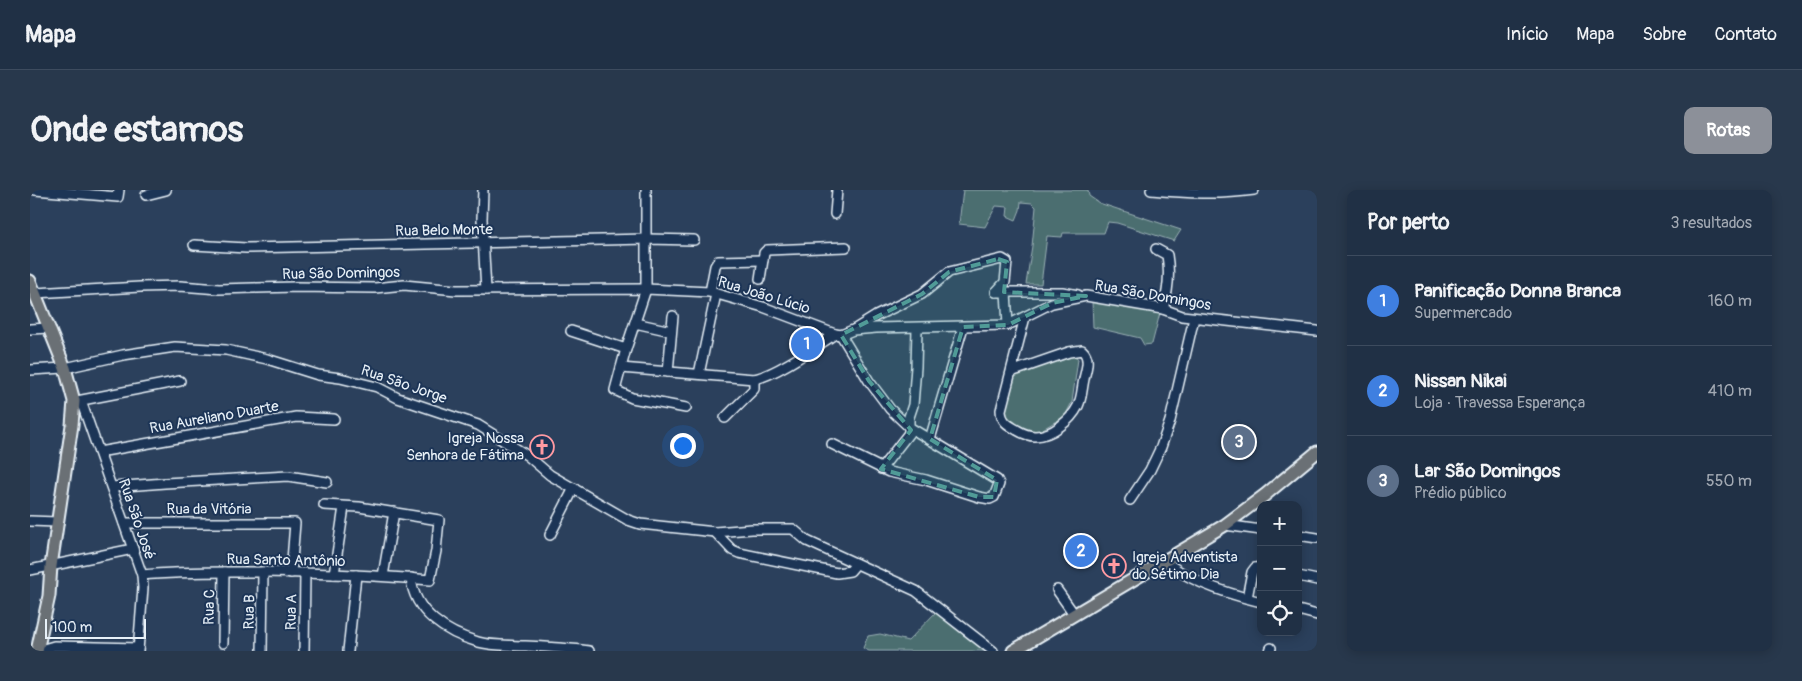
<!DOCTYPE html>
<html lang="pt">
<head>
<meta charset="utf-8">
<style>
	body { margin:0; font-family:Pangolin,sans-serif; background:#28384c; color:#f1f3f6 }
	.controls { position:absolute; right:15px; bottom:15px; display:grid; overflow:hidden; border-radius:10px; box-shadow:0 2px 12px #0003 }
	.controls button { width:45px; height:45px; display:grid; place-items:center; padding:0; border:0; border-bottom:1px solid #3d4b5e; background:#203045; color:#f1f3f6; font:25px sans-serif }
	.scale { position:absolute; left:15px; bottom:12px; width:101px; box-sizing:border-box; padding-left:5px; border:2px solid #e8f1f8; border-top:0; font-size:14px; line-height:18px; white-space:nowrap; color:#e8f1f8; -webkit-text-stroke:4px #1d3557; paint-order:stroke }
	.you { position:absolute; left:652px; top:255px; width:18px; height:18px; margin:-12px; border:4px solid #fff; border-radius:50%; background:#1a73e8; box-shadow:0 0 0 8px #1a73e833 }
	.badge { display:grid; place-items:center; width:32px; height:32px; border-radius:50%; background:#8c9099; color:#fff; font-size:16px; font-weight:700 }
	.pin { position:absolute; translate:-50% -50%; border:2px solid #fff; box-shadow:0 1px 5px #0006 }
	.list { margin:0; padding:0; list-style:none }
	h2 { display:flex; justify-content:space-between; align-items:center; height:65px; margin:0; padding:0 20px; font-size:21px }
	h2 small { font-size:16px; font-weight:400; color:#a2a9b3 }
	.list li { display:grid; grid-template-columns:32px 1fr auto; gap:15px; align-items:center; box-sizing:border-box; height:90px; padding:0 20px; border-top:1px solid #3d4b5e }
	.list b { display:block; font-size:19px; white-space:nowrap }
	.list p { margin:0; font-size:16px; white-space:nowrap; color:#a2a9b3 }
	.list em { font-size:16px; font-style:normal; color:#a2a9b3 }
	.icon { flex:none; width:28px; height:28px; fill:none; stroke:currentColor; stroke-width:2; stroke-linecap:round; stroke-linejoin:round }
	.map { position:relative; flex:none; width:1287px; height:461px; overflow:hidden; border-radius:10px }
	header { display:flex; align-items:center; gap:30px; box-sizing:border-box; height:70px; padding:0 25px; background:#203045; border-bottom:1px solid #3d4b5e }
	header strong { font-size:24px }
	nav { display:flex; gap:28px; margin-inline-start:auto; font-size:18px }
	.intro { display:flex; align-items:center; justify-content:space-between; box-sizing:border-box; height:120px; padding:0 30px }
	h1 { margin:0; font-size:35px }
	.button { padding:12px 22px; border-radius:10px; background:#8c9099; color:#fff; font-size:18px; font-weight:700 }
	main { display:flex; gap:30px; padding:0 30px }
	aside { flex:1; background:#203045; border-radius:10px; box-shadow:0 2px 12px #0003 }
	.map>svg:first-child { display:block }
	.green { fill:#4b6e70; stroke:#9ab0b4 }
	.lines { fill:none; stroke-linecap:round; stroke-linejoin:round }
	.minor-casing { stroke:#e8f1f8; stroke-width:12 }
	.major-casing { stroke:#e8f1f8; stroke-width:15 }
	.minor { stroke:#1d3557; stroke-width:9 }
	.major { stroke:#6b7074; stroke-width:11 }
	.marked { fill:#509b97; fill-opacity:0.2; stroke:#509b97; stroke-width:4; stroke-dasharray:10 6; stroke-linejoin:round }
	.labels { text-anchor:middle; stroke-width:4; stroke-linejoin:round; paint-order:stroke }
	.street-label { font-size:15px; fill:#e8f1f8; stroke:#1d3557 }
	.poi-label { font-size:15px; fill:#e8f1f8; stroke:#1d3557; text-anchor:end }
</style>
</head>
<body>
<header>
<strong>Mapa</strong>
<nav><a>Início</a><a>Mapa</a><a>Sobre</a><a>Contato</a></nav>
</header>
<div class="intro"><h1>Onde estamos</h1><a class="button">Rotas</a></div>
<main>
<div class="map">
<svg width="1287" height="461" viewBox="0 0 1287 461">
	<rect width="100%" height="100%" fill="#2b405c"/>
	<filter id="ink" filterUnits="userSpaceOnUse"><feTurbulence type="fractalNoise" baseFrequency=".02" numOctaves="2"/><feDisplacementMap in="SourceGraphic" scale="10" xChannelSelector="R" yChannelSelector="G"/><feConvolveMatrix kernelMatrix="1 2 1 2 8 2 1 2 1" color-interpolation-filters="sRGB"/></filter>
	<g filter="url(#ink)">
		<g class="green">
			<polygon points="933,0 1058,0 1059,6 1069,13 1151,40 1144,51 1087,33 1078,32 1074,43 1033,43 1032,47 1017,46 1011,94 996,94 1002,56 1006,17 1002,13 991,12 990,20 986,30 977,26 978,17 966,16 955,37 929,34"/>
			<polygon points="1062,111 1130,123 1122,154 1114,155 1110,148 1063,137"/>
			<polygon points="1044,164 1048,169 1042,212 1035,226 1011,240 1002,243 996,242 972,226 981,189 985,184"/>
			<polygon points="907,421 956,461 839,461 833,458 838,446 850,444 878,451"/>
		</g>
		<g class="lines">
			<g class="minor-casing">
				<g id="minor">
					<polyline points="5,0 88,7 89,0"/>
					<polyline points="453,0 452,29 456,100"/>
					<polyline points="616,0 616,99 596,159 585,200 602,208 656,218"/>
					<path d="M 1121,0 C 1156,3 1189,5 1224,0"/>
					<polyline points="116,5 136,0"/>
					<polyline points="805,24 807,0"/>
					<polyline points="164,55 216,58 617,49 664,50"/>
					<path d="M 1126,59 L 1137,65 C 1140,83 1138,102 1133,119"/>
					<polyline points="730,89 734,63 737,60 816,57"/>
					<polyline points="680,102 685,76 688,71 733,70"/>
					<polyline points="966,102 1032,102 1048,105"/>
					<polyline points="976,102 978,135"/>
					<polyline points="5,103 110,97 150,96 189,99 265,97 345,98 374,95 426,100 616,99 680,102 733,117 805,144 811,145"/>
					<polyline points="605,133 641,141"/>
					<polyline points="0,139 20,138"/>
					<polyline points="825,139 846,126 892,104 919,82 972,69 977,72 975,92 966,102"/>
					<polyline points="541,141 596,159"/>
					<polyline points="811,145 823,140 846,138 978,135 1022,113 1056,106 1133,119 1152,126 1287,141"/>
					<path d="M 591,178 L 724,189 C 746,185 785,157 805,144"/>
					<polyline points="0,180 35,178 93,165 145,157 196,160 237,169 288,185 310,188 347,197 368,208 448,235 498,266 520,285 598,330 610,334 685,342 722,339 763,339 777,351 886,401 963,461"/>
					<polyline points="638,182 643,126"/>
					<path d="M 981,182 L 1039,162 L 1052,160 C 1061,168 1056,179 1054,189 C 1052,198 1052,208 1048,216 C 1041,230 1022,246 1005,246 C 998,246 992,243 987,240 C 978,235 971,231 971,220 L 995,127"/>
					<polyline points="669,184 686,104"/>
					<polyline points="47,211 150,191"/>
					<polyline points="51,211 112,385 113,398 108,461"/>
					<polyline points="695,228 724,199 724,189"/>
					<polyline points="900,249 933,137"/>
					<polyline points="802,254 859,282 896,290 949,307 960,309 964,307 969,294 967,290 879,237 860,219 839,191 811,145"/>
					<polyline points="69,262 266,227 304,229"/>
					<polyline points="851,279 879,243 879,227 883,215 886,177 887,138"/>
					<polyline points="82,297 135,293 258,286 297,292"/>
					<polyline points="1100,310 1120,280 1131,257 1140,231 1164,128"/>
					<polyline points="0,331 27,332"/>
					<polyline points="94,333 265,333 261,383"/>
					<polyline points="1195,335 1231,340"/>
					<polyline points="685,342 702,360 709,363 807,383 820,381 826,374"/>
					<polyline points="520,345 544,298"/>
					<polyline points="1268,345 1287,348"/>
					<path d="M 1135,371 C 1159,392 1199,404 1231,412"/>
					<polyline points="0,380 103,359"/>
					<polyline points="304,384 314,317"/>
					<path d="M 112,385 C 152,381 193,382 233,382 C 289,383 345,385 400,390 L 406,361 L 409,330 L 329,317 L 294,315"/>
					<polyline points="353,386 364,322"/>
					<polyline points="1268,386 1287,390"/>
					<path d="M 381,388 C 384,423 417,443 448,452 C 462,456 480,455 494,456 C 515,457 537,458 559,461"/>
					<polyline points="1027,400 1044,424"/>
					<polyline points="1217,408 1222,382 1225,378 1231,377"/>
					<polyline points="1268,420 1287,425"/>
					<polyline points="193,453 194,382"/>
					<polyline points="7,461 24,456 108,458"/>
					<polyline points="232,461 233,382"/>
					<polyline points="274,461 275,383"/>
					<polyline points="318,461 326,385"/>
					<polyline points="1240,461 1241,458"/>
				</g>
			</g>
			<g class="major-casing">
				<g id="major">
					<polyline points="0,91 35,178 44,211 42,235 21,376 19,406 7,461"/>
					<polyline points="983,461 1195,335 1235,305 1287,262"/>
				</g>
			</g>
			<use href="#minor" class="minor"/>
			<use href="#major" class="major"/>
		</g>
	</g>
	<path class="marked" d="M 968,69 L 977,72 L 974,102 L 1056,106 L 1022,113 L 978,135 L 933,137 L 900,249 L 967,290 L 964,307 L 949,307 L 851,279 L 881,240 L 839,191 L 811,145 L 892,104 L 919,82 Z"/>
	<defs>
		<g id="church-ring" transform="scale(1.25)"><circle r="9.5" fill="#1d3557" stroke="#ff9aa2" stroke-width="1.5"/><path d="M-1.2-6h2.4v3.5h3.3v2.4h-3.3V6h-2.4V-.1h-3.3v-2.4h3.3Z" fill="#ff9aa2"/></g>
	</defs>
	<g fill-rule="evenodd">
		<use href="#church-ring" x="512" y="257"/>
		<use href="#church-ring" x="1084" y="376"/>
	</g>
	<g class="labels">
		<g class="street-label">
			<text transform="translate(414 40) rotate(-1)" y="5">Rua Belo Monte</text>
			<text transform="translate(311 83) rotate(-1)" y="5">Rua São Domingos</text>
			<text transform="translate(734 105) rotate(17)" y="5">Rua João Lúcio</text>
			<text transform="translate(1123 105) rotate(10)" y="5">Rua São Domingos</text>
			<text transform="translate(374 194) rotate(19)" y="5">Rua São Jorge</text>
			<text transform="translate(184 227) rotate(-10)" y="5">Rua Aureliano Duarte</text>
			<text x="179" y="324">Rua da Vitória</text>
			<text transform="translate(107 329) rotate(71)" y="5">Rua São José</text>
			<text transform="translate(256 370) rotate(1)" y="5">Rua Santo Antônio</text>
			<text transform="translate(179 417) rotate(-89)" y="5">Rua C</text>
			<text transform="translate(219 422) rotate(-89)" y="5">Rua B</text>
			<text transform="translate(261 422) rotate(-89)" y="5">Rua A</text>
		</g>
		<g class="poi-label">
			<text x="494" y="253">Igreja Nossa<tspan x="494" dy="17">Senhora de Fátima</tspan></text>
			<text x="1102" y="372" text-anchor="start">Igreja Adventista<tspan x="1102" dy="17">do Sétimo Dia</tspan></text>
		</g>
	</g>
</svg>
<div class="controls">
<button>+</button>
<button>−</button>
<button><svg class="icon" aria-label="locate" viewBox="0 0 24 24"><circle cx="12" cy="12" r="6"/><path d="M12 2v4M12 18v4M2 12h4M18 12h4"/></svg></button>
</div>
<div class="scale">100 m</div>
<div class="you"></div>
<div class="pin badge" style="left:777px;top:154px;background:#3f7fe0">1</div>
<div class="pin badge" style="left:1051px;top:361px;background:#3f7fe0">2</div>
<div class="pin badge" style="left:1209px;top:252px;background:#5c6f8a">3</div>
</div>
<aside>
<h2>Por perto<small>3 resultados</small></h2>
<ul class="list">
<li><span class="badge" style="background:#3f7fe0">1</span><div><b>Panificação Donna Branca</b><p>Supermercado</p></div><em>160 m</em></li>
<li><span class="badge" style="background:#3f7fe0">2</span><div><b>Nissan Nikai</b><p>Loja · Travessa Esperança</p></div><em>410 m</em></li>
<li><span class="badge" style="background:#5c6f8a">3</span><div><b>Lar São Domingos</b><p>Prédio público</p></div><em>550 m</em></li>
</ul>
</aside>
</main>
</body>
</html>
